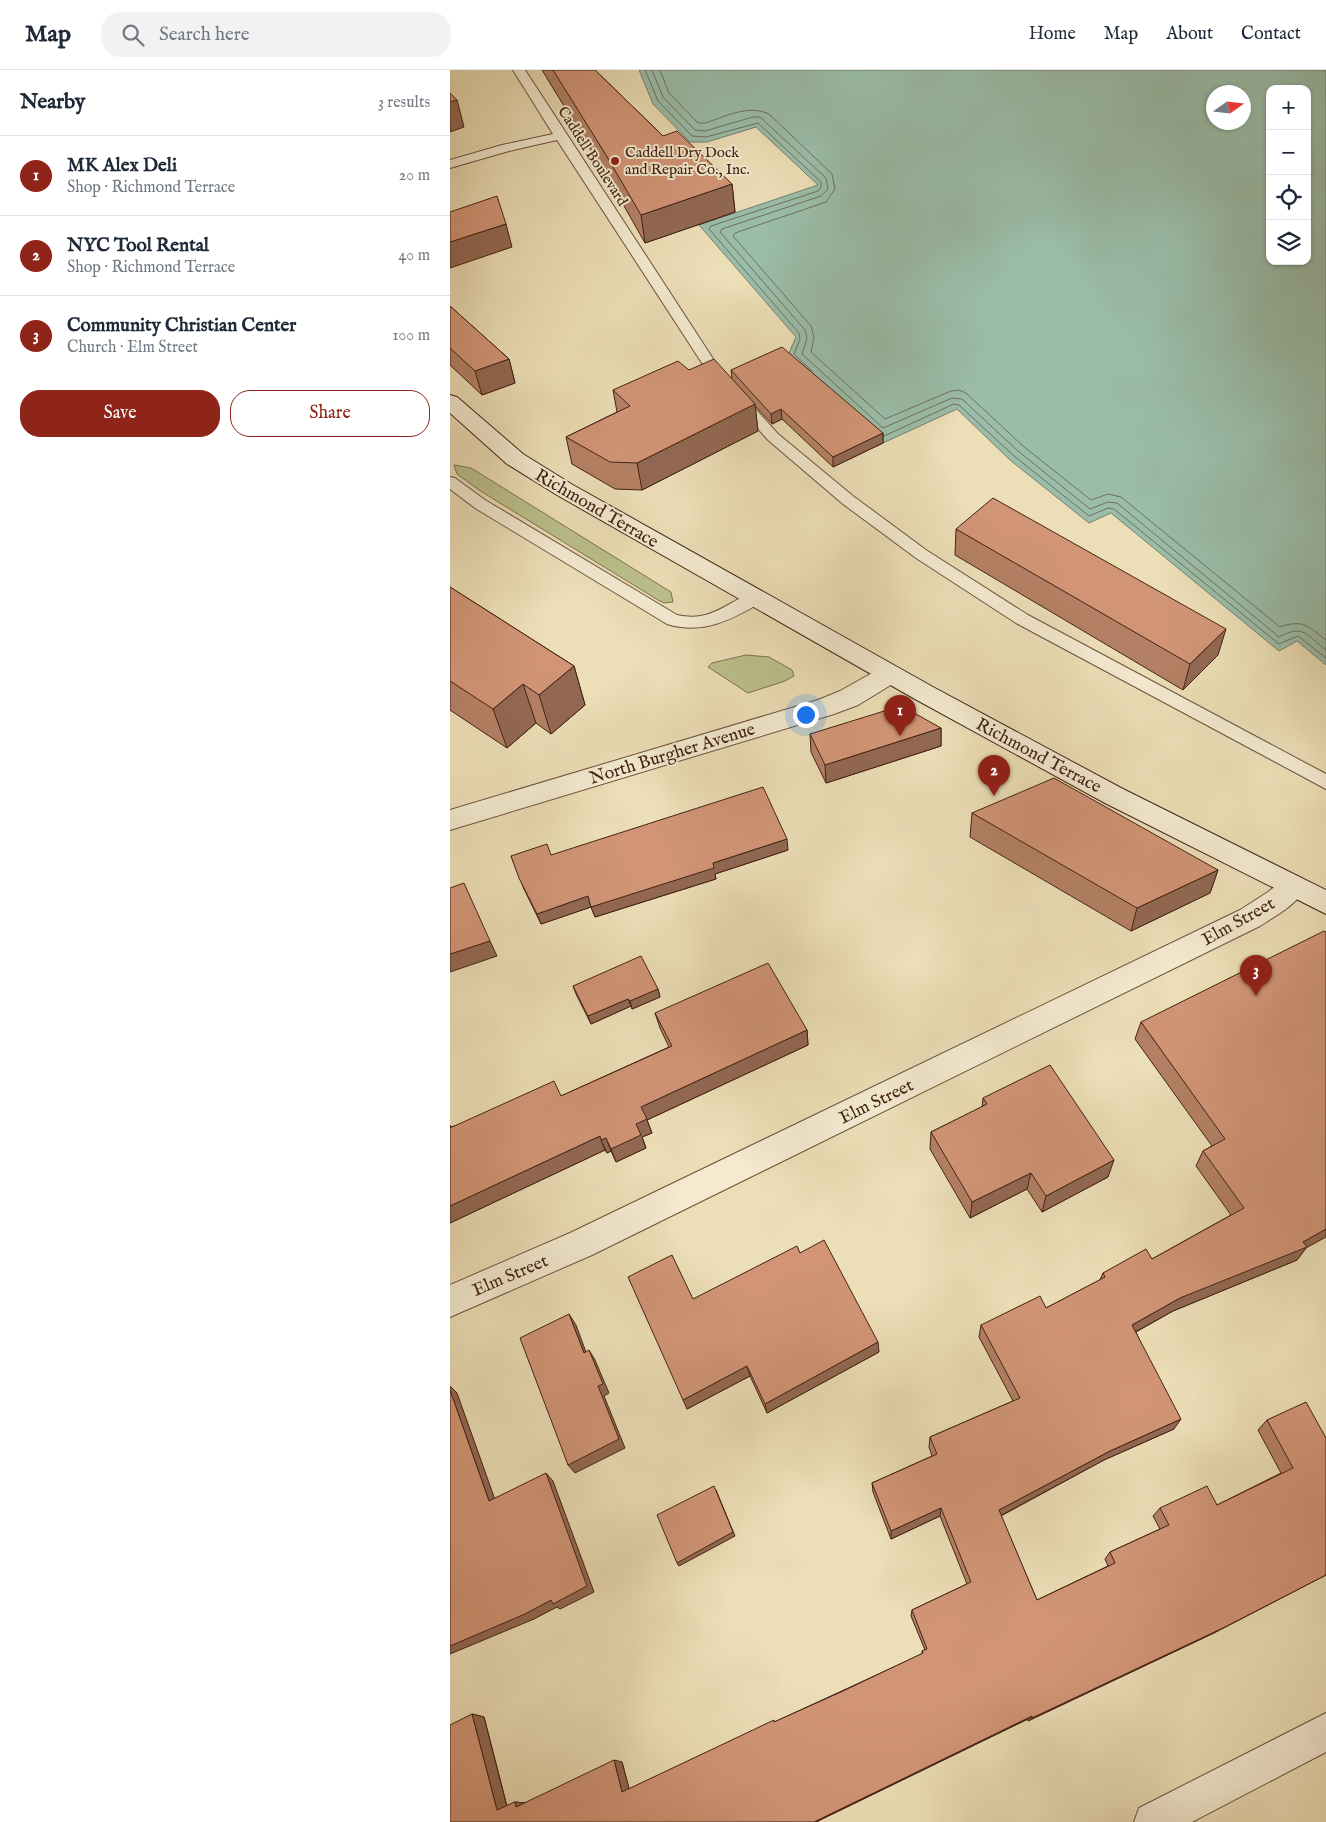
<!DOCTYPE html>
<html lang="en">
<head>
<meta charset="utf-8">
<style>
	body { margin:0; font-family:"IM FELL English",serif; background:#f2f2f3; color:#1f2937 }
	.controls { position:absolute; right:15px; top:15px; display:grid; overflow:hidden; border-radius:10px; box-shadow:0 1px 4px #0004 }
	.controls button { width:45px; height:45px; display:grid; place-items:center; padding:0; border:0; border-bottom:1px solid #e0e1e3; background:#fff; color:#1f2937; font:25px sans-serif }
	.compass { position:absolute; left:756px; top:15px; width:45px; height:45px; border-radius:50%; background:#fff; box-shadow:0 1px 4px #0004; rotate:76deg }
	.you { position:absolute; left:355px; top:644px; width:18px; height:18px; margin:-12px; border:4px solid #fff; border-radius:50%; background:#1a73e8; box-shadow:0 0 0 8px #1a73e833 }
	.badge { display:grid; place-items:center; width:32px; height:32px; border-radius:50%; background:#8f2418; color:#fff; font-size:16px; font-weight:700 }
	.pin { position:absolute; translate:-50% -41px; filter:drop-shadow(0 1px 2px #0008) }
	.pin::after { content:''; position:absolute; top:26px; width:18px; height:15px; background:inherit; clip-path:polygon(0 0,100% 0,50% 100%) }
	.list { margin:0; padding:0; list-style:none }
	h2 { display:flex; justify-content:space-between; align-items:center; height:65px; margin:0; padding:0 20px; font-size:21px }
	h2 small { font-size:16px; font-weight:400; color:#747a83 }
	.list li { display:grid; grid-template-columns:32px 1fr auto; gap:15px; align-items:center; box-sizing:border-box; height:80px; padding:0 20px; border-top:1px solid #e0e1e3 }
	.list b { display:block; font-size:19px; white-space:nowrap }
	.list p { margin:0; font-size:16px; white-space:nowrap; color:#747a83 }
	.list em { font-size:16px; font-style:normal; color:#747a83 }
	.actions { display:flex; gap:10px; padding:15px 20px }
	.actions a { flex:1; padding:11px 0; border:1px solid #8f2418; border-radius:20px; text-align:center; font-size:18px; color:#8f2418 }
	.actions .main { background:#8f2418; color:#fff }
	.icon { flex:none; width:28px; height:28px; fill:none; stroke:currentColor; stroke-width:2; stroke-linecap:round; stroke-linejoin:round }
	.map { position:relative; flex:none; width:876px; height:1752px; overflow:hidden }
	header { display:flex; align-items:center; gap:30px; box-sizing:border-box; height:70px; padding:0 25px; background:#fff; border-bottom:1px solid #e0e1e3 }
	header strong { font-size:24px }
	nav { display:flex; gap:28px; margin-inline-start:auto; font-size:18px }
	.search { width:350px; height:45px; background:#f2f2f3; display:flex; align-items:center; gap:12px; box-sizing:border-box; padding:0 18px; border-radius:20px; color:#747a83; font-size:19px }
	main { display:flex }
	aside { flex:1; background:#fff }
	.map>svg:first-child { display:block }
	.green { fill:#bbc08c; stroke:#7f7150 }
	.water { fill:#9abda9; stroke:#777f6d; fill-rule:evenodd }
	.lines { fill:none; stroke-linecap:round; stroke-linejoin:round }
	.shore { stroke:#6e705e; stroke-width:1 }
	.service-casing { stroke:#6d513d; stroke-width:2 }
	.minor-casing { stroke:#6d513d; stroke-width:2 }
	.secondary-casing { stroke:#432214; stroke-width:2 }
	.service { fill:#f3ead0; fill-rule:evenodd }
	.minor { fill:#f3ead0; fill-rule:evenodd }
	.secondary { fill:#f3ead0; fill-rule:evenodd }
	.wall { fill:#b48065; stroke:#432214 }
	.shaded-wall { fill:#926853; stroke:#432214 }
	.building { fill:#d19576; stroke:#432214 }
	.poi-dot { fill:#8f2418; stroke:#f3ead0; stroke-width:2 }
	.labels { text-anchor:middle; stroke-width:4; stroke-linejoin:round; paint-order:stroke }
	.far-poi-label { font-size:15px; fill:#432214; stroke:#f3ead0; text-anchor:start }
	.far-street-label { font-size:15px; fill:#432214; stroke:#f3ead0 }
	.street-label { font-size:18px; fill:#432214; stroke:#f3ead0 }
</style>
</head>
<body>
<header>
<strong>Map</strong>
<div class="search"><svg class="icon" aria-label="search" viewBox="0 0 24 24"><circle cx="10" cy="10" r="6"/><path d="M15 15l6 6"/></svg>Search here</div>
<nav><a>Home</a><a>Map</a><a>About</a><a>Contact</a></nav>
</header>
<main>
<aside>
<h2>Nearby<small>3 results</small></h2>
<ul class="list">
<li><span class="badge">1</span><div><b>MK Alex Deli</b><p>Shop · Richmond Terrace</p></div><em>20 m</em></li>
<li><span class="badge">2</span><div><b>NYC Tool Rental</b><p>Shop · Richmond Terrace</p></div><em>40 m</em></li>
<li><span class="badge">3</span><div><b>Community Christian Center</b><p>Church · Elm Street</p></div><em>100 m</em></li>
</ul>
<div class="actions"><a class="main">Save</a><a>Share</a></div>
</aside>
<div class="map">
<svg width="876" height="1752" viewBox="0 0 876 1752">
	<rect width="100%" height="100%" fill="#ecdeb7"/>
	<filter id="stains"><feTurbulence type="fractalNoise" baseFrequency=".004" numOctaves="4"/><feColorMatrix values="0 0 0 0 .2 0 0 0 0 .09 0 0 0 0 .02 0 0 0 .5 -.17"/></filter>
	<radialGradient id="worn" r=".72"><stop offset=".6" stop-color="#630" stop-opacity="0"/><stop offset="1" stop-color="#630" stop-opacity=".3"/></radialGradient>
	<g class="green">
		<polygon points="4,395 21,398 221,522 223,532 214,533 208,530 32,422 7,404"/>
		<polygon points="296,585 319,587 342,600 344,606 335,611 298,623 258,597 262,593"/>
	</g>
	<path class="water" d="M 189,0 L 876,0 L 876,595 L 847,571 L 829,581 L 661,443 L 639,453 L 560,390 L 507,339 L 433,373 L 338,285 L 346,267 L 249,155 L 368,115 L 306,57 L 257,72 L 240,72 L 203,34 ZM 820,19 L 857,19 L 857,191 L 820,191 ZM 764,22 L 794,22 L 794,52 L 764,52 Z"/>
	<g class="lines">
		<g class="shore">
			<polyline points="195,0 208,31 242,66 256,67 308,53 371,112 371,117 368,121 261,156 259,159 349,263 350,269 344,284 363,302"/>
			<path d="M 202,0 L 213,27 L 245,60 L 255,61 L 303,47 L 310,47 L 376,108 L 378,119 L 371,126 L 272,159 L 270,162 L 355,260 L 357,268 L 352,284 L 433,358 L 502,328 L 512,329 L 568,381 L 640,439 L 658,432 L 667,433 L 829,567 C 854,554 855,564 876,580"/>
			<path d="M 210,0 L 219,23 L 248,53 L 255,53 C 275,47 298,34 319,44 L 382,104 L 385,119 L 376,132 L 285,163 L 283,166 L 361,256 L 364,267 L 361,282 L 435,349 L 501,321 L 509,320 L 516,323 L 573,376 L 641,430 L 658,424 L 671,427 L 830,557 C 854,549 857,556 876,570"/>
			<polyline points="434,366 504,334 509,335 564,386 639,446 658,438 664,439 829,574 848,566 876,588"/>
		</g>
		<g class="service-casing">
			<g id="service">
				<polygon points="63,0 75,0 271,301 328,364 403,426 476,480 578,545 876,704 876,719 566,553 466,488 393,434 318,370 261,307 107,70 59,81 0,98 0,90 52,75 103,64"/>
				<path d="M 0,407 L 5,408 L 35,430 L 227,545 C 263,553 276,531 306,522 L 312,524 L 314,528 L 312,532 C 281,550 253,565 217,554 L 25,438 L 0,419 Z"/>
			</g>
		</g>
		<g class="minor-casing">
			<g id="minor">
				<polygon points="440,595 449,598 452,604 449,610 408,635 384,644 0,760 0,740 368,630 390,621 431,598"/>
				<path d="M 843,806 L 852,809 L 856,817 C 847,835 826,845 810,856 L 142,1185 L 0,1247 L 0,1215 L 120,1163 L 790,840 L 818,822 L 834,809 Z"/>
				<polygon points="876,1643 876,1682 742,1752 684,1752 689,1738"/>
			</g>
		</g>
		<g class="secondary-casing">
			<polygon id="secondary" points="0,325 7,327 73,384 123,415 483,617 673,719 876,820 876,844 655,733 465,629 107,425 57,394 0,343"/>
		</g>
		<use href="#service" class="service"/>
		<use href="#minor" class="minor"/>
		<use href="#secondary" class="secondary"/>
	</g>
	<g class="wall">
		<polygon points="92,0 145,0 213,66 282,114 285,142 195,173 161,113"/>
		<polygon points="0,236 59,289 65,313 32,325 0,295"/>
		<polygon points="239,300 282,308 281,300 433,363 433,373 383,397 332,349 322,354 305,336 308,361 192,420 165,419 122,394 116,367 167,342 163,320"/>
		<polygon points="506,459 768,585 733,620 505,485"/>
		<polygon points="0,517 124,596 135,635 101,664 86,653 57,678 0,640"/>
		<polygon points="491,658 491,676 376,713 361,682 360,664"/>
		<polygon points="522,743 768,800 760,823 681,861 520,767"/>
		<polygon points="338,780 265,804 266,809 145,847 141,837 91,854 74,819 61,786"/>
		<polygon points="123,916 208,919 210,927 182,939 181,936 141,954 126,924"/>
		<polygon points="205,943 357,960 358,975 197,1050 202,1063 192,1067 196,1078 166,1092 161,1081 157,1083 155,1080 0,1153 0,1055 1,1057 111,1026 219,977 210,958"/>
		<polygon points="691,952 856,1178 847,1190 723,1241 686,1262 724,1359 654,1390 551,1446 587,1530 658,1496 655,1489 660,1482 710,1459 703,1446 710,1438 767,1435 831,1403 808,1360 817,1350 876,1368 766,1562 578,1651 578,1649 366,1752 0,1752 22,1644 34,1647 57,1736 65,1732 75,1733 172,1692 179,1719 472,1584 472,1581 475,1580 461,1546 462,1540 517,1514 490,1446 441,1469 423,1422 422,1413 482,1386 479,1377 480,1367 563,1331 529,1267 531,1255 596,1238 650,1210 653,1203 702,1189 781,1145 746,1096 753,1081 762,1076 685,969"/>
		<polygon points="533,1028 658,1107 592,1142 577,1119 520,1148 480,1079 481,1062 532,1037"/>
		<polygon points="350,1183 429,1282 317,1343 300,1306 237,1339 243,1229"/>
	</g>
	<g class="shaded-wall">
		<polygon points="7,30 14,57 0,62 0,32"/>
		<polygon points="282,114 285,142 195,173 191,145"/>
		<polygon points="56,154 62,177 0,198 0,172"/>
		<polygon points="59,289 65,313 32,325 25,301"/>
		<polygon points="305,334 308,361 192,420 187,393"/>
		<polygon points="331,339 332,349 322,354 321,344"/>
		<polygon points="433,363 433,373 383,397 383,387"/>
		<polygon points="776,559 768,585 733,620 740,594"/>
		<polygon points="124,596 135,635 101,664 89,625"/>
		<polygon points="73,614 86,653 57,678 43,639"/>
		<polygon points="491,658 491,676 376,713 375,695"/>
		<polygon points="337,769 338,780 265,804 266,809 145,847 141,837 263,793"/>
		<polygon points="768,800 760,823 681,861 687,838"/>
		<polygon points="138,826 141,837 91,854 87,844"/>
		<polygon points="40,871 47,886 0,902 0,884"/>
		<polygon points="208,919 210,927 182,939 180,931"/>
		<polygon points="178,929 181,936 141,954 138,946"/>
		<polygon points="357,960 358,975 197,1050 202,1063 192,1067 196,1078 166,1092 161,1079 186,1054 191,1037"/>
		<polygon points="150,1066 155,1080 0,1153 0,1136"/>
		<polygon points="156,1068 161,1081 157,1083 151,1070"/>
		<polygon points="664,1090 658,1107 592,1142 596,1126"/>
		<polygon points="581,1103 577,1119 520,1148 522,1132"/>
		<polygon points="876,1159 876,1167 856,1178 847,1190 723,1241 676,1267 682,1255 730,1228 853,1172"/>
		<polygon points="119,1244 126,1255 140,1293 134,1283"/>
		<polygon points="428,1272 429,1282 317,1343 315,1334"/>
		<polygon points="139,1280 145,1290 159,1323 154,1326 175,1378 125,1403 118,1395 148,1316"/>
		<polygon points="297,1296 300,1306 237,1339 233,1330"/>
		<polygon points="0,1316 7,1323 48,1438 39,1431 0,1320"/>
		<polygon points="731,1349 724,1359 654,1390 546,1448 549,1440 660,1381"/>
		<polygon points="96,1403 103,1411 144,1522 110,1539 107,1537 84,1549 0,1584 0,1576"/>
		<polygon points="266,1420 285,1466 229,1496 227,1493"/>
		<polygon points="491,1438 490,1446 441,1469 441,1461"/>
		<polygon points="876,1505 766,1562 578,1651 582,1648"/>
		<polygon points="22,1644 34,1647 58,1741 47,1740"/>
		<polygon points="582,1646 578,1649 366,1752 364,1752"/>
		<polygon points="164,1690 172,1692 180,1722 172,1722"/>
		<polygon points="65,1732 75,1733 66,1737"/>
	</g>
	<g class="building">
		<polygon points="103,0 145,0 213,66 227,61 282,114 191,145 156,85"/>
		<polygon points="0,23 7,30 0,32"/>
		<polygon points="47,126 56,154 0,172 0,142"/>
		<polygon points="0,236 59,289 25,301 0,278"/>
		<polygon points="332,277 433,363 383,387 331,339 321,344 281,300"/>
		<polygon points="264,289 305,334 187,393 160,392 116,367 180,336 163,320 228,291 239,300"/>
		<polygon points="543,428 776,559 740,594 506,459"/>
		<polygon points="0,517 124,596 89,625 73,614 43,639 0,611"/>
		<polygon points="444,638 457,639 491,658 375,695 360,664"/>
		<polygon points="604,708 768,800 687,838 522,743"/>
		<polygon points="313,717 337,769 263,793 264,798 141,837 138,826 87,844 69,808 61,786 97,774 101,785"/>
		<polygon points="14,813 40,871 0,884 0,818"/>
		<polygon points="874,861 876,862 876,1159 853,1172 857,1177 730,1228 682,1255 731,1349 660,1381 549,1440 587,1530 665,1493 660,1482 719,1455 710,1438 757,1416 767,1435 843,1398 817,1350 856,1332 876,1368 876,1505 775,1557 582,1648 582,1646 364,1752 0,1752 0,1655 22,1644 47,1740 65,1732 66,1737 164,1690 172,1722 324,1650 324,1652 393,1621 473,1583 472,1581 477,1579 462,1540 521,1512 491,1438 441,1461 422,1413 487,1384 480,1367 570,1328 531,1255 590,1226 596,1238 655,1207 653,1203 696,1179 702,1189 794,1138 753,1081 775,1069 691,952"/>
		<polygon points="191,886 208,919 180,931 178,929 138,946 123,916"/>
		<polygon points="318,893 357,960 191,1037 197,1049 186,1054 191,1065 161,1079 156,1068 151,1070 150,1066 0,1136 0,1058 104,1011 111,1026 222,976 205,943"/>
		<polygon points="600,995 664,1090 596,1126 581,1103 522,1132 481,1062 537,1034 533,1028"/>
		<polygon points="374,1170 428,1272 315,1334 297,1296 233,1330 178,1207 222,1185 243,1229 347,1176 350,1183"/>
		<polygon points="119,1244 134,1283 139,1280 153,1314 148,1316 169,1369 118,1395 70,1268"/>
		<polygon points="0,1320 39,1431 96,1403 137,1516 103,1534 101,1530 75,1544 0,1576"/>
		<polygon points="264,1416 283,1462 227,1493 207,1445"/>
	</g>
	<circle class="poi-dot" cx="165" cy="91" r="5"/>
	<g class="labels">
		<g class="far-poi-label">
			<text x="175" y="87">Caddell Dry Dock<tspan x="175" dy="17">and Repair Co., Inc.</tspan></text>
		</g>
		<g class="far-street-label">
			<text transform="translate(143 86) rotate(57)" y="5">Caddell Boulevard</text>
		</g>
		<g class="street-label">
			<text transform="translate(147 438) rotate(30)" y="6">Richmond Terrace</text>
			<text transform="translate(222 683) rotate(-17)" y="6">North Burgher Avenue</text>
			<text transform="translate(589 685) rotate(28)" y="6">Richmond Terrace</text>
			<text transform="translate(788 851) rotate(-29)" y="6">Elm Street</text>
			<text transform="translate(426 1031) rotate(-26)" y="6">Elm Street</text>
			<text transform="translate(60 1205) rotate(-23)" y="6">Elm Street</text>
		</g>
	</g>
	<rect width="100%" height="100%" filter="url(#stains)"/>
	<rect width="100%" height="100%" fill="url(#worn)"/>
</svg>
<div class="controls">
<button>+</button>
<button>−</button>
<button><svg class="icon" aria-label="locate" viewBox="0 0 24 24"><circle cx="12" cy="12" r="6"/><path d="M12 2v4M12 18v4M2 12h4M18 12h4"/></svg></button>
<button><svg class="icon" aria-label="layers" viewBox="0 0 24 24"><path d="M12 4l9 5-9 5-9-5zM3 14l9 5 9-5"/></svg></button>
</div>
<svg class="compass" viewBox="-18 -18 36 36"><path d="M0-13l5 13h-10z" fill="#e53935"/><path d="M0 13l5-13h-10z" fill="#747a83"/></svg>
<div class="you"></div>
<div class="pin badge" style="left:450px;top:666px">1</div>
<div class="pin badge" style="left:544px;top:726px">2</div>
<div class="pin badge" style="left:806px;top:926px">3</div>
</div>
</main>
</body>
</html>
